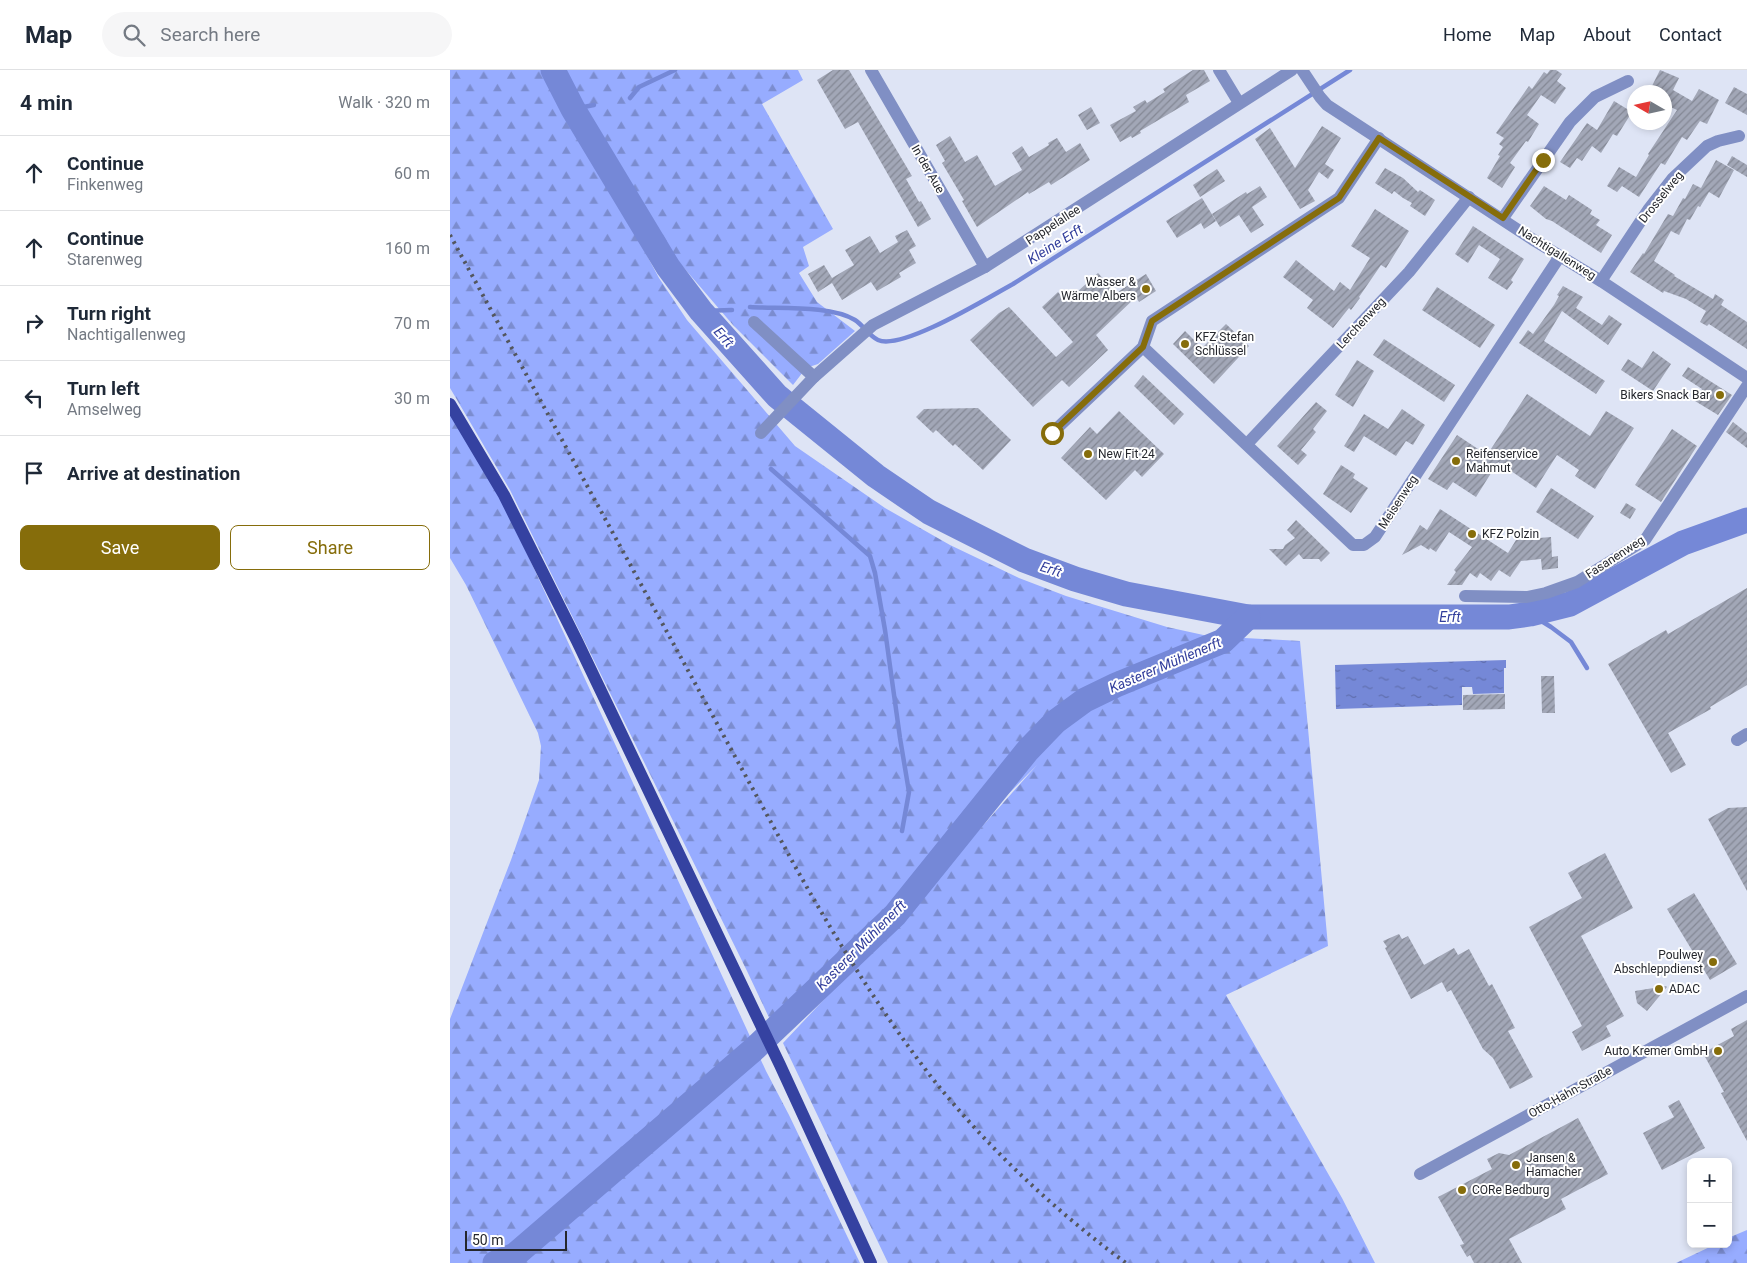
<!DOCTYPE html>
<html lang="en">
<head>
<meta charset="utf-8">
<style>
	body { margin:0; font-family:Roboto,sans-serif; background:#f6f6f7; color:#1f2937 }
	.controls { position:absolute; right:15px; bottom:15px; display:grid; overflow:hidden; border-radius:8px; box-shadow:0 2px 8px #0003 }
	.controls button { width:45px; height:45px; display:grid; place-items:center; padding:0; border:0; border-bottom:1px solid #e0e1e3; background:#fff; color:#1f2937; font:25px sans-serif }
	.compass { position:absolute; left:1177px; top:15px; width:45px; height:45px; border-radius:50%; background:#fff; box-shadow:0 2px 8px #0003; rotate:279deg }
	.scale { position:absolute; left:15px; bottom:12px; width:102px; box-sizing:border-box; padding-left:5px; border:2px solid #25272d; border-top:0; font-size:14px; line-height:18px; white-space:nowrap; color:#25272d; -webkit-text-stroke:4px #fff; paint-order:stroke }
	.stop { position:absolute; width:15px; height:15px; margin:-11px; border:4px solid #866d0b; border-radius:50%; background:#fff }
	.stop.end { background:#866d0b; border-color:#fff; box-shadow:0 1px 5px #0008 }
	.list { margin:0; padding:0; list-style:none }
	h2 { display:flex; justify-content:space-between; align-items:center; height:65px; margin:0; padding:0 20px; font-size:21px }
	h2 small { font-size:16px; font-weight:400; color:#747a83 }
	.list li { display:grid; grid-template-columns:32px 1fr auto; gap:15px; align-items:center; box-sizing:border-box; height:75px; padding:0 20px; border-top:1px solid #e0e1e3 }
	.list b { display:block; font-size:19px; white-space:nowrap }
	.list p { margin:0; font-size:16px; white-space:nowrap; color:#747a83 }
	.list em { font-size:16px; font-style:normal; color:#747a83 }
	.actions { display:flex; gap:10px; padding:15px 20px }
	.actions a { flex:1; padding:11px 0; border:1px solid #866d0b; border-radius:8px; text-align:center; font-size:18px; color:#866d0b }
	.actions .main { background:#866d0b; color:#fff }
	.icon { flex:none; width:28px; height:28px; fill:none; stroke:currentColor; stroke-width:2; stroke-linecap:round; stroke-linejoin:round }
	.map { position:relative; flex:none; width:1297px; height:1193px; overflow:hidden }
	header { display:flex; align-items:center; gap:30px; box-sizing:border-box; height:70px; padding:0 25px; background:#fff; border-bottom:1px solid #e0e1e3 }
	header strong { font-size:24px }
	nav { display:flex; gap:28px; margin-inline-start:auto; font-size:18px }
	.search { width:350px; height:45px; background:#f6f6f7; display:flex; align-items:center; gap:12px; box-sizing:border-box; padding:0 18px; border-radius:28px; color:#747a83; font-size:19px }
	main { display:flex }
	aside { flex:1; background:#fff }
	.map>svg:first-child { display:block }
	.forest { fill:url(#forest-firs) }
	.water { fill:url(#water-ripples) }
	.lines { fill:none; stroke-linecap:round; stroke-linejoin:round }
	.stream { stroke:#7588d7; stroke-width:4.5 }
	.river { stroke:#7588d7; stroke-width:25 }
	.building { fill:url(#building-hatch) }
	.minor { stroke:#808fc4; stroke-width:12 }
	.major { stroke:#3542a1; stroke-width:12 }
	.rail { stroke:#53565e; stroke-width:4; stroke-dasharray:2.5 5; stroke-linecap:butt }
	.route { stroke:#866d0b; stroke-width:6 }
	.poi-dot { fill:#866d0b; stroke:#fff; stroke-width:2 }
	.labels { text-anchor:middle; stroke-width:4; stroke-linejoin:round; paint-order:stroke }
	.street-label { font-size:12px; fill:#25272d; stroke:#fff }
	.poi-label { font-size:12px; fill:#25272d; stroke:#fff; text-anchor:start }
	.water-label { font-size:14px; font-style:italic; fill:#323e9c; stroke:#fff }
</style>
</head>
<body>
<header>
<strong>Map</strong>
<div class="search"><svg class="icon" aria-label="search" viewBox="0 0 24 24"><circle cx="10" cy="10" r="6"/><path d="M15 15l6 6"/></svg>Search here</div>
<nav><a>Home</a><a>Map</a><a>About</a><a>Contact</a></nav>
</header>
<main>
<aside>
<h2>4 min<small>Walk · 320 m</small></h2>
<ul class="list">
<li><svg class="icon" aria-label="ahead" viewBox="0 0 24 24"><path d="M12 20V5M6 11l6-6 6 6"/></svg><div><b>Continue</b><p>Finkenweg</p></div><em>60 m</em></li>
<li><svg class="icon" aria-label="ahead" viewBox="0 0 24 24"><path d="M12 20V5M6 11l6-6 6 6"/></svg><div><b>Continue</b><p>Starenweg</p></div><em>160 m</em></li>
<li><svg class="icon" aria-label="right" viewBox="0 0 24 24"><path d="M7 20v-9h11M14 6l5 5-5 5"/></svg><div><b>Turn right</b><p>Nachtigallenweg</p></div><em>70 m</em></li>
<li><svg class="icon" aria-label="left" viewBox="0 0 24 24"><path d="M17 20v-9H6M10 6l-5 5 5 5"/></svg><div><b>Turn left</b><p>Amselweg</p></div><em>30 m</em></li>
<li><svg class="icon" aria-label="arrive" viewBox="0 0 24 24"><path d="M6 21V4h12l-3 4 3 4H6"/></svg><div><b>Arrive at destination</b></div></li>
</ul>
<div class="actions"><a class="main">Save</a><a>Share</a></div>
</aside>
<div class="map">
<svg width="1297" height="1193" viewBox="0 0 1297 1193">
	<defs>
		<pattern id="forest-firs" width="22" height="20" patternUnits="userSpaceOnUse" patternTransform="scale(1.25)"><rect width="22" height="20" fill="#97acff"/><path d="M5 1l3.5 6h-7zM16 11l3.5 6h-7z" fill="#7b8ccf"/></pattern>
		<pattern id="water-ripples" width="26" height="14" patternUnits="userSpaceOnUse" patternTransform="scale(1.25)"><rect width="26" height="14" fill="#7588d7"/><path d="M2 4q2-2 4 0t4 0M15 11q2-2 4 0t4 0" fill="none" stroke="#606faf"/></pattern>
		<pattern id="building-hatch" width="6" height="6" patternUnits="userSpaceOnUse" patternTransform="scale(1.25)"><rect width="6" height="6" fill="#a2a7b7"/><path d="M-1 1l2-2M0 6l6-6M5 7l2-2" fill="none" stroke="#848895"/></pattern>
	</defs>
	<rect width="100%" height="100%" fill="#dee4f5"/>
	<g class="forest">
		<polygon points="0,0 97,0 209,208 237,250 345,376 435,438 500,475 569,508 616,526 717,557 758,566 850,571 878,876 776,925 892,1128 925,1193 438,1193 333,973 447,852 587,695 441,842 323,956 297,901 60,420 0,318"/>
		<polygon points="107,0 348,0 353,10 312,34 383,159 353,177 359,196 349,203 367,232 405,261 368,294 356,298 343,315 283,255 228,191 122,28"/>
		<polygon points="0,344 50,425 316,1001 339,1045 410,1193 0,1193 0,949 61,790 89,710 91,676 88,663 16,515 0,488"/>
		<polygon points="1297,1160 1297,1193 1226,1193 1266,1174 1278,1174 1278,1168"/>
	</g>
	<polygon class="water" points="1056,590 1056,598 1054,598 1054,623 1023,624 1022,617 1012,617 1012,635 886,639 885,595"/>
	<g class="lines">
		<g class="stream">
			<polyline points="180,28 189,17 225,0"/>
			<polyline points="123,39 144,35"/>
			<path d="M 300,237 C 329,239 380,235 405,250 C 413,255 419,266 428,270 C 452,281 539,227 563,214 L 900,0"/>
			<polyline points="251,241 282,240"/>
			<polyline points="321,399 420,486 425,503 435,560 450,668 459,722 452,761"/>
			<polyline points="1080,544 1101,557 1121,572 1137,598"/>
		</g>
		<g class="river">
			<polyline points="103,0 123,39 218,197 251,241 327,326 426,406 479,442 574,490 625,509 676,524 798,547 1059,547 1080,544 1120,534 1233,473 1297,450"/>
			<polyline points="45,1193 65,1185 303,980 445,845 578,680 605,652 635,630 666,615 773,571 798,547"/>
		</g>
	</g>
	<g class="building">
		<polygon points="383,0 399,0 462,106 456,109 469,132 471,131 481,149 468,157 408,52 395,59 367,10"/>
		<polygon points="743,0 754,0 760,11 736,25 739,32 690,61 691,63 682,68 681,66 670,72 660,55 686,41 683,37 695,30 697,33 715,22 713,19"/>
		<polygon points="1100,0 1106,0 1112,4 1107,11 1116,18 1105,34 1091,25 1077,45 1089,54 1078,72 1076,71 1060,93 1065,97 1052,118 1037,108 1050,86 1048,85 1053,77 1049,74 1054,68 1046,63 1079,16 1082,19 1094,2 1097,4"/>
		<polygon points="1210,0 1229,8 1223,20 1242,31 1249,19 1269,30 1257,54 1250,51 1237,70 1232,67 1215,95 1211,93 1189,127 1172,116 1167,122 1157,116 1169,97 1186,107 1199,85 1198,84 1227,40 1214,34 1214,22 1199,22"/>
		<polygon points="1284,17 1297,24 1297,45 1275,33"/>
		<polygon points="1164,31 1182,42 1167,66 1163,64 1151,83 1142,76 1132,91 1127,88 1120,98 1110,92 1137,53 1147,60"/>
		<polygon points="641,37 650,53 637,60 628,45"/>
		<polygon points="872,56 891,68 875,94 884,100 878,109 869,102 858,120 865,131 850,139 805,69 820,58 845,98"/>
		<polygon points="500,66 515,92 527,85 545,116 572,100 562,83 572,76 579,87 599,75 598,73 607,68 616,82 630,73 640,90 601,115 599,112 579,124 578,122 527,157 512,131 514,130 492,93 495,91 486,75"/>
		<polygon points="1282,86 1297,95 1297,107 1277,95"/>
		<polygon points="1266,90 1284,100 1269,128 1259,122 1250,137 1248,136 1240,150 1237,149 1229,165 1221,161 1204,191 1225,205 1224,206 1263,229 1265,224 1274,230 1271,235 1297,252 1297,279 1259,254 1257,256 1250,252 1256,241 1236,229 1214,221 1213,223 1180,202 1193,183 1194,184 1218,144 1223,146 1233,128 1235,129 1243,114 1251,118"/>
		<polygon points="935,98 953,108 968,122 970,120 985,130 975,146 960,136 962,133 953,128 944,121 942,124 925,113"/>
		<polygon points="767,99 775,111 750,127 743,115"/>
		<polygon points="810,116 817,127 802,137 814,155 801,163 789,145 770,157 762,144 796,122 797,124"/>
		<polygon points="1094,116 1116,130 1119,125 1142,140 1140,144 1150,150 1146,155 1162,165 1151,183 1102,151 1096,149 1080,136"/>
		<polygon points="752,128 766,151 754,159 751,153 727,168 716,151"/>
		<polygon points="925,139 959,161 936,198 931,195 909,227 910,228 901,240 899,238 883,258 857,238 863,230 833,207 846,190 884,221 890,212 900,220 920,188 901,176"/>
		<polygon points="1023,156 1074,189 1061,210 1063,212 1057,220 1038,208 1050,189 1029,175 1018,193 1005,184"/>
		<polygon points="457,160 466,176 459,180 466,193 449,203 451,207 427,221 421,212 392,230 382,213 368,222 358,204 374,195 382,208 404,195 395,180 420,166 430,183 448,172 445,166"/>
		<polygon points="648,203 666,223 696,204 706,221 689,232 686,227 646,265 658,280 619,317 612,310 583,337 520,270 549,243 559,237 606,287 623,272 592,237 608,222 616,232"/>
		<polygon points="1113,216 1133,227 1126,238 1152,255 1159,245 1172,254 1158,275 1112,241 1094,271 1155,311 1146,324 1069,273 1078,260 1083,264 1104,235 1109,226 1107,225"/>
		<polygon points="987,217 1045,255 1030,278 972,240"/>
		<polygon points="776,254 799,276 764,314 723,274 735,261 752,278"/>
		<polygon points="934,269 1005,315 994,332 923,285"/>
		<polygon points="1203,281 1221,294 1203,321 1171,300 1178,289 1192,298"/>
		<polygon points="907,290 924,301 903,337 885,325"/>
		<polygon points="1238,297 1282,325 1268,345 1245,331 1252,319 1232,306"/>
		<polygon points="693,305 734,344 724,355 684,316"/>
		<polygon points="1077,324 1140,366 1156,341 1184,358 1145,419 1125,406 1129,400 1107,385 1086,418 1048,392 1026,427 1003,412 997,420 978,409 1007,365 1037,385"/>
		<polygon points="866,332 877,341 863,359 866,362 851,380 857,385 848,395 827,376"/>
		<polygon points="528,338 561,370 533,400 505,374 503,376 486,360 483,363 466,347 474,339"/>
		<polygon points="952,339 975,355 963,375 956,371 946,386 914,366 904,382 894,376 914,344 938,359"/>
		<polygon points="669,341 714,384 692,407 685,400 656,430 611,388 640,357 647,364"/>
		<polygon points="1283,352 1297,363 1297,378 1276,362"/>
		<polygon points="1222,359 1247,376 1211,432 1185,415"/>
		<polygon points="891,395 905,404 903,408 918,418 901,443 873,424"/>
		<polygon points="1101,418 1144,446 1128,469 1086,442"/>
		<polygon points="1176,433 1186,439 1180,449 1170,443"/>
		<polygon points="990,439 1058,483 1066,470 1101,467 1102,487 1108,486 1108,498 1092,500 1091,489 1071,491 1060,507 1049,500 1041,511 1030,503 1027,508 1020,503 1012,515 997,515 1006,502 1004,500 1022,477 999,462 986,482 980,478 979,480 971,475 952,485 970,455 977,460"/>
		<polygon points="846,450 880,483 871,492 869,489 853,489 849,484 836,496 819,479 833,479 835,475 845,468 837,460"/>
		<polygon points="1297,518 1297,615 1260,637 1261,639 1218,663 1236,695 1221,703 1158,594 1216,560 1218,564"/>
		<polygon points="1091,606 1104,606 1105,643 1092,643"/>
		<polygon points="1055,624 1055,639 1013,640 1013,625"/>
		<polygon points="1297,737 1297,821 1258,749 1278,738"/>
		<polygon points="1155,783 1183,838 1131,866 1174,946 1156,956 1161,966 1132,981 1122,962 1132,956 1079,857 1132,828 1118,803"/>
		<polygon points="1244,823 1287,894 1260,910 1217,839"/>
		<polygon points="949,864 952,869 958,866 974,895 1004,878 1008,885 1019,879 1039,916 1042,914 1065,958 1058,961 1083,1007 1060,1019 1043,988 1033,979 1001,920 997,922 992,912 961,929 935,878 937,877 933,871"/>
		<polygon points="1216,916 1217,917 1197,941 1187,933 1185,921"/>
		<polygon points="1297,950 1297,1071 1271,1023 1274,1022 1253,983 1284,966 1281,959"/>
		<polygon points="1229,1030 1255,1078 1212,1100 1193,1063 1224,1047 1218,1036"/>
		<polygon points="1128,1048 1158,1104 1111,1129 1116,1139 1059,1169 1072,1193 1024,1193 1020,1185 1017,1187 1010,1175 1014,1174 988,1127 1042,1099 1037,1089 1049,1083 1059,1085"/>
	</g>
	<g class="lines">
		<g class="minor">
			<polyline points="421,0 535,197"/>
			<polyline points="769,0 789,33"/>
			<polyline points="852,0 870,27 877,35 1082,169 1151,211 1297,308"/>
			<polyline points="1053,148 1120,52 1145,27 1178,11"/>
			<polyline points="1151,211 1198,140 1223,108 1257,76 1268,71 1289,66"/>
			<polyline points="304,252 364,307"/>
			<polyline points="693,277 903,475 914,475 925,467 1110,186"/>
			<polyline points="311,363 364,307 423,255 535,197 842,0"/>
			<polyline points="602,363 693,277 702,251 889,128 929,68"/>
			<polyline points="797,374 959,202 1019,127"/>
			<polyline points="1015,526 1077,527 1096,523 1127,512 1195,470 1297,316"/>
			<polyline points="1287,670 1297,664"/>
			<polyline points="970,1104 1297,926"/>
		</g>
		<polyline class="major" points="0,334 54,425 127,571 330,995 421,1193"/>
		<path class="rail" d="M 0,165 L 346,798 C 387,871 431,942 482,1008 C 538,1078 604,1140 676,1193"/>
	</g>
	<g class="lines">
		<polyline class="route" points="602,363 693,277 702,251 889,128 929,68 1053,148 1093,90"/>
	</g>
	<g class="poi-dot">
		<circle cx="696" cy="219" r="5"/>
		<circle cx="735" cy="274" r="5"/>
		<circle cx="1270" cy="325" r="5"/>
		<circle cx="638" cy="384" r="5"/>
		<circle cx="1006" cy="391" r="5"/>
		<circle cx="1022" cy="464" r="5"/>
		<circle cx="1263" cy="892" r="5"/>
		<circle cx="1209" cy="919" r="5"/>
		<circle cx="1268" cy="981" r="5"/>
		<circle cx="1066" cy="1095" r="5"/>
		<circle cx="1012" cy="1120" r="5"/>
	</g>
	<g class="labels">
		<g class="street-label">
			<text transform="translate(478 99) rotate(60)" y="4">In der Aue</text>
			<text transform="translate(1211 127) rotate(-51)" y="4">Drosselweg</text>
			<text transform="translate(603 155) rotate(-33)" y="4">Pappelallee</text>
			<text transform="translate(1107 183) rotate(32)" y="4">Nachtigallenweg</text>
			<text transform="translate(911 253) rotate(-47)" y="4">Lerchenweg</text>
			<text transform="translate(948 432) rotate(-57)" y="4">Meisenweg</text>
			<text transform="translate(1165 487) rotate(-33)" y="4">Fasanenweg</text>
			<text transform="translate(1120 1022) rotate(-29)" y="4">Otto-Hahn-Straße</text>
		</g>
		<g class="poi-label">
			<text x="686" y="216" text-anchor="end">Wasser &amp;<tspan x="686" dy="14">Wärme Albers</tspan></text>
			<text x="745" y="271">KFZ Stefan<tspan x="745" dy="14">Schlüssel</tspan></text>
			<text x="1260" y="329" text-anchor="end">Bikers Snack Bar</text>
			<text x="648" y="388">New Fit 24</text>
			<text x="1016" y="388">Reifenservice<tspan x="1016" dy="14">Mahmut</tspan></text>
			<text x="1032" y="468">KFZ Polzin</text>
			<text x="1253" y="889" text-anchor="end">Poulwey<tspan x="1253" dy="14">Abschleppdienst</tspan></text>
			<text x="1219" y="923">ADAC</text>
			<text x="1258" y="985" text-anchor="end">Auto Kremer GmbH</text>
			<text x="1076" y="1092">Jansen &amp;<tspan x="1076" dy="14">Hamacher</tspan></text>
			<text x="1022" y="1124">CORe Bedburg</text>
		</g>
		<g class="water-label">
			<text transform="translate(605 174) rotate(-32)" y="5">Kleine Erft</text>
			<text transform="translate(274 267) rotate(48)" y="5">Erft</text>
			<text transform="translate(601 499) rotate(18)" y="5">Erft</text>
			<text x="1000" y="552">Erft</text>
			<text transform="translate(715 595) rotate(-23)" y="5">Kasterer Mühlenerft</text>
			<text transform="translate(411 875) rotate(-45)" y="5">Kasterer Mühlenerft</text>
		</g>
	</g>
</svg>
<div class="controls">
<button>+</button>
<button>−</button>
</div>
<svg class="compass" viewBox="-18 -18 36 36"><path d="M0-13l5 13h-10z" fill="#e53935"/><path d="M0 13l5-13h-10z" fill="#747a83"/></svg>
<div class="scale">50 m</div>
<div class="stop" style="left:602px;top:363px"></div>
<div class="stop end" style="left:1093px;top:90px"></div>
</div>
</main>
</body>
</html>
